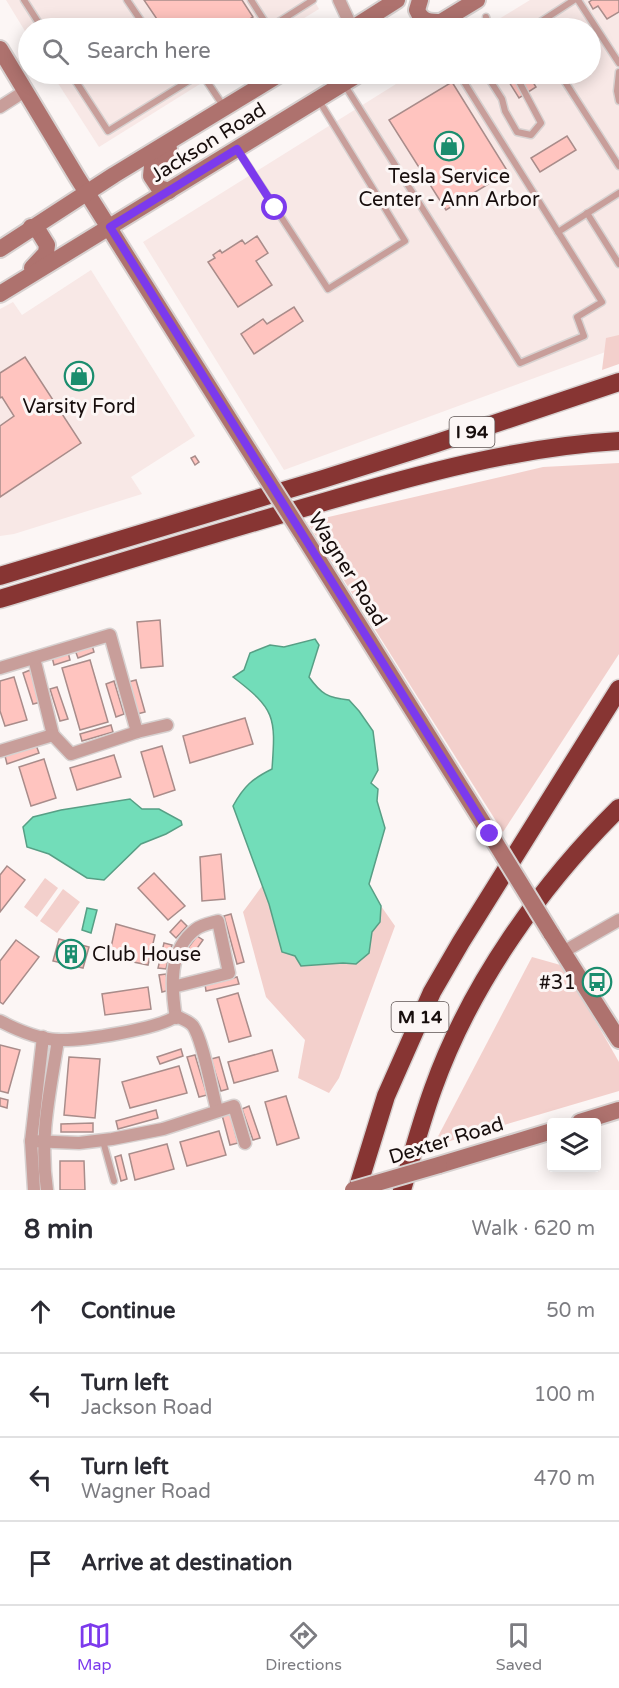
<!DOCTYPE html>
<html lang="en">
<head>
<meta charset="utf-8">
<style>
	body { margin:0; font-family:"Varela Round",sans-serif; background:#f7f7f7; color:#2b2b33 }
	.controls { position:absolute; right:18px; bottom:18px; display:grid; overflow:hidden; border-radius:6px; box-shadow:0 3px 15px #0003 }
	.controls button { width:54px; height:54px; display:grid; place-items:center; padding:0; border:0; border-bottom:2px solid #e1e1e2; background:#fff; color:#2b2b33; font:30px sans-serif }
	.stop { position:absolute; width:18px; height:18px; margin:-14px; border:4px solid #7c3aed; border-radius:50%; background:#fff }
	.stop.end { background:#7c3aed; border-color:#fff; box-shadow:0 2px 6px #0008 }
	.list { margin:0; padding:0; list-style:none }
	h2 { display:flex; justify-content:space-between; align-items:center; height:78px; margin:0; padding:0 24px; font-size:26px }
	h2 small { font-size:20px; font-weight:400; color:#7c7c81 }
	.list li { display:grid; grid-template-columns:39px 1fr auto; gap:18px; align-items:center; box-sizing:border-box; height:84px; padding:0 24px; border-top:2px solid #e1e1e2 }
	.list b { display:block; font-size:22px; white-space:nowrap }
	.list p { margin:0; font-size:20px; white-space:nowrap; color:#7c7c81 }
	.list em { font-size:20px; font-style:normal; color:#7c7c81 }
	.icon { flex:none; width:33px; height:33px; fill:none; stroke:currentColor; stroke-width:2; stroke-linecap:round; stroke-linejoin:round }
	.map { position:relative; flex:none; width:619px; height:1190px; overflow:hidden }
	.search { position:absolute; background:#fff; box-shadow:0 3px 15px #0003; left:18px; right:18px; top:18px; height:66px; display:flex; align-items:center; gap:15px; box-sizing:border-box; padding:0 21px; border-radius:33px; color:#7c7c81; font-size:22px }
	.sheet { height:414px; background:#fff }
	nav { display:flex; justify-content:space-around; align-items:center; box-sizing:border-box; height:84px; border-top:2px solid #e1e1e2; background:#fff; font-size:16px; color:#7c7c81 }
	nav a { display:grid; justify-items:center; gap:3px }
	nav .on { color:#7c3aed }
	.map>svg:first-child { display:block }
	.built { fill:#f8e8e6 }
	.green { fill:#f3d0cc }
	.water { fill:#72ddb9; stroke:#579f85; stroke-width:1.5 }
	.building { fill:#ffc4bf; stroke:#a98c8a; stroke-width:1.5 }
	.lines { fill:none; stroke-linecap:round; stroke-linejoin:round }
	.lane-casing { stroke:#d7d1d0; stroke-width:9 }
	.street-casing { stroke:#d7d1d0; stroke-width:15 }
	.secondary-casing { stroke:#d7d1d0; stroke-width:20 }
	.highway-casing { stroke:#d7d1d0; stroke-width:21 }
	.lane { stroke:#c89e9a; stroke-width:6 }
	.street { stroke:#c89e9a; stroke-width:12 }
	.secondary { stroke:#ae726e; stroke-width:16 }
	.highway { stroke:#873533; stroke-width:18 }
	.secondary-bridge-casing { stroke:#d7d1d0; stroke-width:20; stroke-linecap:butt }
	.secondary-bridge { stroke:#ae726e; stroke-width:16 }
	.route { stroke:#7c3aed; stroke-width:8 }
	.labels { text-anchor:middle; stroke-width:6; stroke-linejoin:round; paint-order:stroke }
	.shield { fill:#fcf6f5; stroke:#5c5352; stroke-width:1.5 }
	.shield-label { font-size:18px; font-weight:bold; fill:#170d0c }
	.street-label { font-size:20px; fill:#170d0c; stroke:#fcf6f5 }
	.poi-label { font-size:20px; fill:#170d0c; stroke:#fcf6f5 }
</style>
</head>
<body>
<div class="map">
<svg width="619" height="1190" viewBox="0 0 619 1190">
	<rect width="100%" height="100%" fill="#fcf6f5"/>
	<g class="built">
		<polygon points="6,0 314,0 319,9 288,28 28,28 28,36"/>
		<polygon points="530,0 619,0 619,347 284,470 143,242 412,74 590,74 590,28 484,28"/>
		<polygon points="52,74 216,74 99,147"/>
		<polygon points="91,270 195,436 131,477 142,494 14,534 0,536 0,309 13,302 22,315"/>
	</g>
	<g class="green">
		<polygon points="619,335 619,364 602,370 606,338"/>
		<polygon points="619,463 619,654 503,832 307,522 543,467"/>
		<polygon points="45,878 58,888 37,917 24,907"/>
		<polygon points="262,886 301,966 343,963 356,964 369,953 372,932 380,922 381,906 395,926 339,1078 329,1093 298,1078 305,1040 266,997 243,912"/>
		<polygon points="63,889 80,902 57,933 40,921"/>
		<polygon points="532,957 564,966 619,1062 619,1091 433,1146"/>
	</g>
	<g class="water">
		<path d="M 315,639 L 319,645 L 309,677 C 321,694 328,698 349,700 L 359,711 L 373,731 L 378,770 L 371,783 L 378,789 L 377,801 L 385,828 L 369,884 L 381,906 L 380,922 L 372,932 L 369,953 L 356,964 L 343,963 L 301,966 L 295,956 L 282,952 L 269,904 L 233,806 C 244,786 252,779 272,769 C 276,716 275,709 233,677 L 244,670 L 250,653 L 270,645 L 284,647 Z"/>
		<polygon points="130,799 142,809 159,809 181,821 182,825 166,834 141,844 104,880 87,878 49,854 27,847 23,827 33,817 61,810"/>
		<polygon points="87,908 97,910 91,933 82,930"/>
	</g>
	<g class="building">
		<polygon points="144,0 242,0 253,17 236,28 163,28"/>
		<polygon points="592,0 619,0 619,12 607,19 598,6 593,9 589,2"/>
		<polygon points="504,74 528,74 536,87 519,98"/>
		<polygon points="452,82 508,172 446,210 389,120"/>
		<polygon points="567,136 576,150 540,172 531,158"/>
		<polygon points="257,236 268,253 256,261 272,285 238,307 208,262 215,258 213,255 220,250 222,253 242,240 245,244"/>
		<polygon points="294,307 303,321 254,354 241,334 263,319 267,324"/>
		<polygon points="25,357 81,443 0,497 0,426 14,416 2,397 0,398 0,373"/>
		<polygon points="195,456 199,462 195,465 191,458"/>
		<polygon points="160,620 163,666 141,668 137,622"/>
		<polygon points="92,645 94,652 78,658 75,650"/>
		<polygon points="68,652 70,660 54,665 52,657"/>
		<polygon points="90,660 108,722 80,730 62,668"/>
		<polygon points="30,670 41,702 33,704 23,673"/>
		<polygon points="14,677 27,720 5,726 0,711 0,681"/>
		<polygon points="136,680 145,712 137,714 128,682"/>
		<polygon points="114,681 124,714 116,717 106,684"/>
		<polygon points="57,687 68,719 60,721 50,689"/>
		<polygon points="245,718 253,744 190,763 183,736"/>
		<polygon points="111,725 113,732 82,741 80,734"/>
		<polygon points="36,745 39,753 7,764 5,756"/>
		<polygon points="162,746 175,790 154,797 141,752"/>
		<polygon points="114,755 121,777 77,790 70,768"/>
		<polygon points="44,759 56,798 31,806 19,767"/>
		<polygon points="221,854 225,899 202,901 200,857"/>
		<polygon points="7,866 25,880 0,912 0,875"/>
		<polygon points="154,873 185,906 168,920 138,888"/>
		<polygon points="231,914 244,962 237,964 224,916"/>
		<polygon points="181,920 187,926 176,938 170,932"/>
		<polygon points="116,924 155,935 148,965 109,957"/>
		<polygon points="197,936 203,940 188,961 182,956"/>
		<polygon points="59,939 89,947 83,968 53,961"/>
		<polygon points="16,940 39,957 3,1004 0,1002 0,961"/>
		<polygon points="164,943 172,945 166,969 158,968"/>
		<polygon points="166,974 170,990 162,992 159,975"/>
		<polygon points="237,977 239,984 206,991 205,984"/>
		<polygon points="148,987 151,1009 105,1015 102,994"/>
		<polygon points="238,993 251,1036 229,1042 217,999"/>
		<polygon points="0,1045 20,1050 8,1093 0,1091"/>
		<polygon points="181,1049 183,1056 160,1064 157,1057"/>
		<polygon points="272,1050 278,1071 234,1083 228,1062"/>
		<polygon points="195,1055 207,1095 199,1097 187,1057"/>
		<polygon points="69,1057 100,1059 95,1118 64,1115"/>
		<polygon points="219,1057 228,1089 221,1091 211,1059"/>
		<polygon points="179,1066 187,1093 130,1108 122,1082"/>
		<polygon points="286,1096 299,1138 277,1145 265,1102"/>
		<polygon points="0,1098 8,1100 7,1108 0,1106"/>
		<polygon points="249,1106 260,1138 253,1140 242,1109"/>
		<polygon points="156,1110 158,1118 118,1129 116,1121"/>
		<polygon points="230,1113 238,1143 230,1145 222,1115"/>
		<polygon points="93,1123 93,1132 61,1132 61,1124"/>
		<polygon points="219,1131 226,1155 187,1166 180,1142"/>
		<polygon points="167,1144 174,1169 135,1180 129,1154"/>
		<polygon points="121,1155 127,1179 121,1181 115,1157"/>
		<polygon points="60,1161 84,1161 85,1190 60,1190"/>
	</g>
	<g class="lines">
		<g class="lane-casing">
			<g id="lane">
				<polyline points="24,0 42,28"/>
				<polyline points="127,0 146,28"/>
				<polyline points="251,0 269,28"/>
				<polyline points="578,0 619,63"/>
				<polyline points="486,17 489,28"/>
				<polyline points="269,28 313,0"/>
				<polyline points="531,28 574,0"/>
				<polyline points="619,72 617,91 619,101"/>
				<polyline points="71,74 108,131 200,74"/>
				<polyline points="202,74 224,107"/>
				<polyline points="486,74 502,99 505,111 517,132 531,135 541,123 515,74"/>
				<polyline points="560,74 619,166"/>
				<polyline points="344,84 520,363 584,336 577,317 602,302 459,74"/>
				<polyline points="237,149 328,289 405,241 318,99"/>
				<polyline points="587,213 619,264"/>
				<polyline points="558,232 619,193"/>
				<polyline points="103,1141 114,1181"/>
			</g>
		</g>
		<g class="street-casing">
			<g id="street">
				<polyline points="339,0 352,28"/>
				<polyline points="0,107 25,91"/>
				<polyline points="34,658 53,735 71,754 137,732"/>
				<polyline points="0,668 110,635 137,732 167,725"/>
				<polyline points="0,751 53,735"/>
				<polyline points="563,952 619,920"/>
				<path d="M 173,987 L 229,973 L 218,921 C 211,923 201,925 196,929 C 168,950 171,987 176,1018"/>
				<path d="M 0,1021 C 17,1030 39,1039 58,1040 C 82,1041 159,1029 176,1016 C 182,1019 189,1021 193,1026 C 203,1040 212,1092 217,1110"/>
				<polyline points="31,1141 79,1143 112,1139 163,1129 234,1106 245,1143"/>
				<polyline points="34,1190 31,1141 43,1037"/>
				<path d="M 47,1190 C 39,1137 50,1092 58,1040"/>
			</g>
		</g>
		<g class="secondary-casing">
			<g id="secondary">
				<path d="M 420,0 L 417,10 C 422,22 429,22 442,22"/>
				<polyline points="353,28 397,0"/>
				<polyline points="431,28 477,0"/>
				<polyline points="0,49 77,177 262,471"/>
				<polyline points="169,191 159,188 151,176 152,166 169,149"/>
				<polyline points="31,227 39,232 47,245 46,253 32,268"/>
				<polyline points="0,249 114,175 280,74"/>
				<polyline points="0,294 359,74"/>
				<polyline points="304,537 490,834"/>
				<polyline points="551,933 619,1040"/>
				<polyline points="580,1122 619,1110"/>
				<polyline points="439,1165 552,1131"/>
			</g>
		</g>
		<g class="highway-casing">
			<g id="highway">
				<polyline points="0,576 323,479 437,443 619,382"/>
				<path d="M 0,599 C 106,567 211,534 317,504 C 416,475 516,447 619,441"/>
				<polyline points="357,1190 386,1096 432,992 461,942 619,689"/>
				<path d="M 402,1190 C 412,1156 421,1122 433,1089 C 470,985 541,885 619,808"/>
			</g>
		</g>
		<use href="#lane" class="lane"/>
		<use href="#street" class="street"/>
		<use href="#secondary" class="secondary"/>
		<use href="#highway" class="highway"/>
		<g class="secondary-bridge-casing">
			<g id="secondary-bridge">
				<polyline points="262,471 304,537"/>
				<polyline points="490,834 551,933"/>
				<polyline points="353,1190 439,1165"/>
			</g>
		</g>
		<use href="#secondary-bridge" class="secondary-bridge"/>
	</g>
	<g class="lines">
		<polyline class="route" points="275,208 237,149 110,227 490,834"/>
	</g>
	<defs>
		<g id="shop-ring" transform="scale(1.5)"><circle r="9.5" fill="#fcf6f5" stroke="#1b8d6e" stroke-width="1.5"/><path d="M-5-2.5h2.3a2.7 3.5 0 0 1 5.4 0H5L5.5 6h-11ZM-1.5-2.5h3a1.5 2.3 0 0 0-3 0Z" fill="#1b8d6e"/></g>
		<g id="building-ring" transform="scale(1.5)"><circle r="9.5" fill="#fcf6f5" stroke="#1b8d6e" stroke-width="1.5"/><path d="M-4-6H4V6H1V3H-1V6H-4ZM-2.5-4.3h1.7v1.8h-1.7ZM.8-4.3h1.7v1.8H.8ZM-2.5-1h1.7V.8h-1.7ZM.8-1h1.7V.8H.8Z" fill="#1b8d6e"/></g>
		<g id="bus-ring" transform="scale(1.5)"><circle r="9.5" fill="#fcf6f5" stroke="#1b8d6e" stroke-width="1.5"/><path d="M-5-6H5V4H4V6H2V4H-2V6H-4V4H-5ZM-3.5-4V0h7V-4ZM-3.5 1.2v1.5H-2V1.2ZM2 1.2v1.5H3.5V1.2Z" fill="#1b8d6e"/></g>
	</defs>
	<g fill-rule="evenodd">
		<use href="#shop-ring" x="449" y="146"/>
		<use href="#shop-ring" x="79" y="376"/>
		<use href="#building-ring" x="71" y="954"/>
		<use href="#bus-ring" x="597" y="982"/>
	</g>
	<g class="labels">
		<g class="shield">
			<rect x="449.5" y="417" width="45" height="30" rx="4.5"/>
			<rect x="391.5" y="1002" width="57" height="30" rx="4.5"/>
		</g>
		<g class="shield-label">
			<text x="472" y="438">I 94</text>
			<text x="420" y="1023">M 14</text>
		</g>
		<g class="street-label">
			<text transform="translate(208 142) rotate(-32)" y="7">Jackson Road</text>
			<text transform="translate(348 569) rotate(58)" y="7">Wagner Road</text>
			<text transform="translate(446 1140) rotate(-17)" y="7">Dexter Road</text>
		</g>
		<g class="poi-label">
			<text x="449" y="183">Tesla Service<tspan x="449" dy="23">Center - Ann Arbor</tspan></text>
			<text x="79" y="413">Varsity Ford</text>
			<text x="92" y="961" text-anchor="start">Club House</text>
			<text x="576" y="989" text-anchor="end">#31</text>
		</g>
	</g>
</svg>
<div class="controls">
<button><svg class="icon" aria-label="layers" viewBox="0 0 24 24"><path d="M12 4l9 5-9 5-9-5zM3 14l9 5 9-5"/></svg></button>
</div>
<div class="stop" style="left:275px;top:208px"></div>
<div class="stop end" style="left:490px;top:834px"></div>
<div class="search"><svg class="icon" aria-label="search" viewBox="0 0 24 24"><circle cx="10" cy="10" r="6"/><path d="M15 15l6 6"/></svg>Search here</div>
</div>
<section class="sheet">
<h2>8 min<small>Walk · 620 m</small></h2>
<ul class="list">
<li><svg class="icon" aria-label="ahead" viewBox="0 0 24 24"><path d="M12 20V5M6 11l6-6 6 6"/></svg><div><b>Continue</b></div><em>50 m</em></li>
<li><svg class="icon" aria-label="left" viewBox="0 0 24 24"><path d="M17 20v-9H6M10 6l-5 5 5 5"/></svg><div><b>Turn left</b><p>Jackson Road</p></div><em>100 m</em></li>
<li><svg class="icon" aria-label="left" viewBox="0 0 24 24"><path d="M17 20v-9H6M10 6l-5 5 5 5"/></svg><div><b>Turn left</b><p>Wagner Road</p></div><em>470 m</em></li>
<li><svg class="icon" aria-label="arrive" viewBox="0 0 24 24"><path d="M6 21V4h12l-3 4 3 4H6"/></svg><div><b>Arrive at destination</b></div></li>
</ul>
</section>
<nav>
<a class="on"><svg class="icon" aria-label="map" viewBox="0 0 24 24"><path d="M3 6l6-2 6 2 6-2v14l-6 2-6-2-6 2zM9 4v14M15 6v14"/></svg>Map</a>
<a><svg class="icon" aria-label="directions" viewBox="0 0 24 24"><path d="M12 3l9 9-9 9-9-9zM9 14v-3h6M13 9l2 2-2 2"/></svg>Directions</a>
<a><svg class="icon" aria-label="saved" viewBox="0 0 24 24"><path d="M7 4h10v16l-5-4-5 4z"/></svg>Saved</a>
</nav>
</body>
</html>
